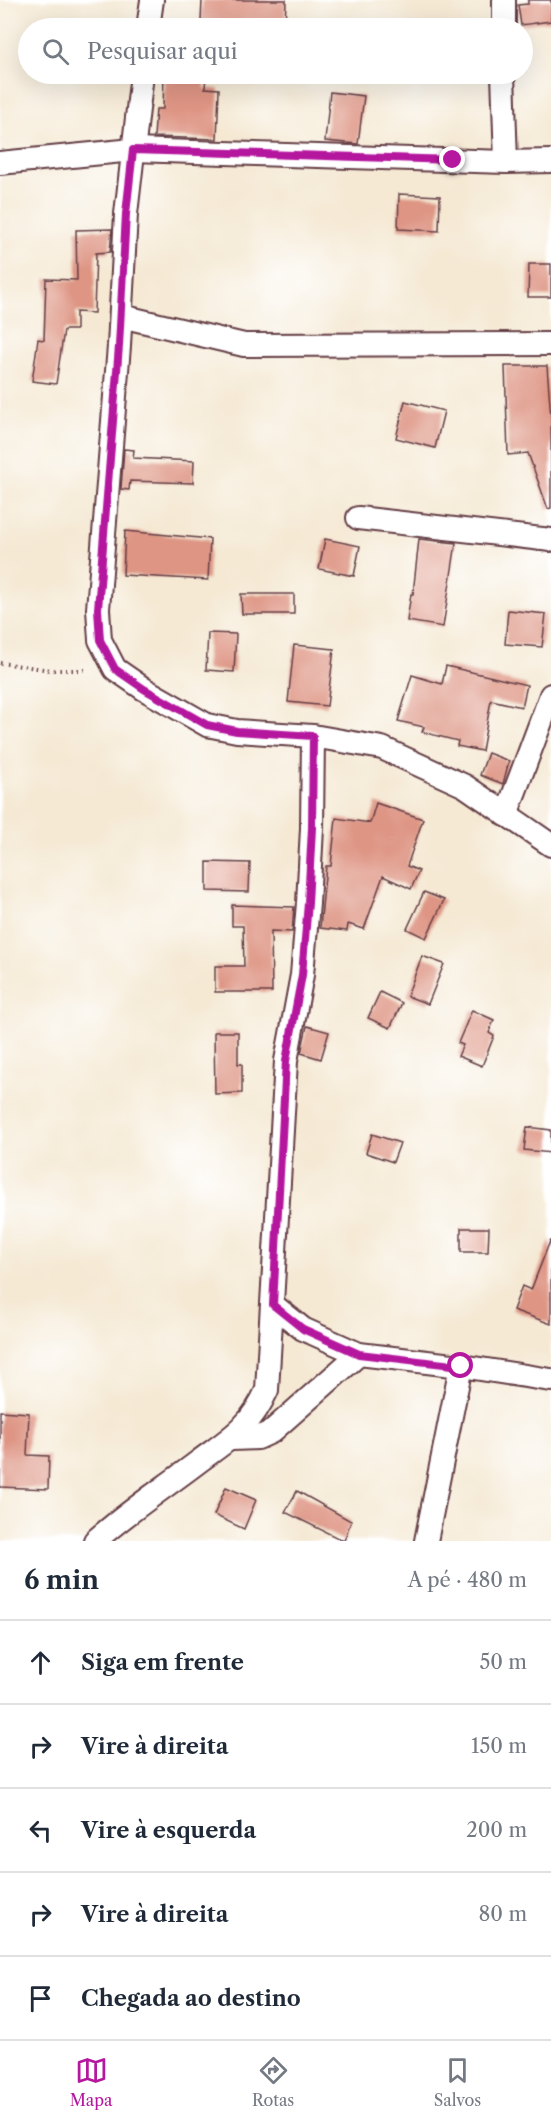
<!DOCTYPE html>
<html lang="pt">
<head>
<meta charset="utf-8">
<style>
	body { margin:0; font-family:"Libre Caslon Text",serif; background:#f2f2f3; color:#1f2937 }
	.stop { position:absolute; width:18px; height:18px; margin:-14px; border:4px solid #b5179e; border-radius:50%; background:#fff }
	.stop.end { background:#b5179e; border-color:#fff; box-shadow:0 2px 6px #0008 }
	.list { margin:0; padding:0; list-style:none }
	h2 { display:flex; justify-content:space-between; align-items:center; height:78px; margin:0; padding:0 24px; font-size:26px }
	h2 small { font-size:20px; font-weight:400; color:#747a83 }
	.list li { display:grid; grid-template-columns:39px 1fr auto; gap:18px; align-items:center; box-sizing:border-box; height:84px; padding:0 24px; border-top:2px solid #e0e1e3 }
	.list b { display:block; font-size:22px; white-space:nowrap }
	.list em { font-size:20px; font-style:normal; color:#747a83 }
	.icon { flex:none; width:33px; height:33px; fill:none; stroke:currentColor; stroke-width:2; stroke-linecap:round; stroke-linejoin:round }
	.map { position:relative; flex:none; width:551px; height:1541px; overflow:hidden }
	.search { position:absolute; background:#fff; box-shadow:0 6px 24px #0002; left:18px; right:18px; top:18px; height:66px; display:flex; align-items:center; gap:15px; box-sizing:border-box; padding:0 21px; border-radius:33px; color:#747a83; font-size:22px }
	.sheet { height:498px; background:#fff }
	nav { display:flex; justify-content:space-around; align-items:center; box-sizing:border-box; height:84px; border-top:2px solid #e0e1e3; background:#fff; font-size:16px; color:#747a83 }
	nav a { display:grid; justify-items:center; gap:3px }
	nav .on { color:#b5179e }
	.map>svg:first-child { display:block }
	.building { fill:#de9584 }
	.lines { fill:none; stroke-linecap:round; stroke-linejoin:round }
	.street-casing { stroke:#643d44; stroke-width:26 }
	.path { stroke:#643d44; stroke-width:4; stroke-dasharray:1.5 4.5; stroke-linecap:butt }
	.street { stroke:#fff; stroke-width:22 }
	.route { stroke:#b5179e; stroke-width:8 }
</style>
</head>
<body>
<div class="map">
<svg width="551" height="1541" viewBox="0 0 551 1541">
	<rect width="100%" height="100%" fill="#fff"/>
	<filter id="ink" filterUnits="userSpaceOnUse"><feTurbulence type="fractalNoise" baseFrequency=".0167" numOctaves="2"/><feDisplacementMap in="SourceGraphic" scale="12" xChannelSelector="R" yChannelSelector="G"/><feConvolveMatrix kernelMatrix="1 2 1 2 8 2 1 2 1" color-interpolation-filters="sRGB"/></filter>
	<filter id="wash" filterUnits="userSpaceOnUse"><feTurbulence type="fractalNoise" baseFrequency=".008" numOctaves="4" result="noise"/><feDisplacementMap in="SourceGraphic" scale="24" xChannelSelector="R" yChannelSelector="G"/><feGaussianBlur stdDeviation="1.35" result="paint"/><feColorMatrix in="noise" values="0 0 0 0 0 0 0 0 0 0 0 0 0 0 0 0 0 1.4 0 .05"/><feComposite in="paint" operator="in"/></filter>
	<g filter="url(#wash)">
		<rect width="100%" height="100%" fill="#f5e9d4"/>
		<g id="blocks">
			<g class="building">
				<polygon points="202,0 286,0 285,28 221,28 222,22 201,21"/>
				<polygon points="528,0 551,0 551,21 521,25 518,5 528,4"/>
				<polygon points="164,74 206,74 205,88 219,89 217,139 154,137 156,109 163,109"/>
				<polygon points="330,92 364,96 358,144 325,141"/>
				<polygon points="399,194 440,196 439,231 398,229"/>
				<polygon points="112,229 110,252 96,253 94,313 76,312 76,330 64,330 56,384 32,381 38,339 44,340 46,279 77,280 76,230"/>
				<polygon points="529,264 551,264 551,297 528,297"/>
				<polygon points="505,366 547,366 551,418 551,508 548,509 528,453 508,455"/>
				<polygon points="405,401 444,411 435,448 396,438"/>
				<polygon points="124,449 134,450 133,458 194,461 193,483 130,481 129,490 121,489"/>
				<polygon points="125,531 210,539 208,580 123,575"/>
				<polygon points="325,539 360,546 354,576 319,569"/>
				<polygon points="419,539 456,543 443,627 407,621 411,594 413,594"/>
				<polygon points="241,594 294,594 294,614 242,614"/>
				<polygon points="508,610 546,614 542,647 505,644"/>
				<polygon points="208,633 236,634 234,672 206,670"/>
				<polygon points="294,645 334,649 327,706 288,702"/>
				<polygon points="446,666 527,685 522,707 491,700 482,751 457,746 458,741 422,732 424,727 398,721 412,675 442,684"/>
				<polygon points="488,753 509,761 503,784 480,775"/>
				<polygon points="376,803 423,819 407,866 419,871 411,889 383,876 364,929 348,924 347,931 320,928 326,866 331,866 336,818 370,823"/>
				<polygon points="207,862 250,863 249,892 207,891"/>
				<polygon points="424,892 444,900 426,938 407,929"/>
				<polygon points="232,905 294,907 292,932 271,931 272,992 215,992 215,966 244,966 243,926 232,926"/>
				<polygon points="422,956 444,964 428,1004 407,996"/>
				<polygon points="380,992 402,1003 390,1028 368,1018"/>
				<polygon points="472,1010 494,1020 489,1033 494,1036 482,1066 458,1056 463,1045 458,1043"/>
				<polygon points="307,1026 329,1032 321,1059 301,1053"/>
				<polygon points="214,1032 238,1032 238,1064 242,1064 242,1093 215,1094"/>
				<polygon points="527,1127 551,1130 551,1153 524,1150"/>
				<polygon points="372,1134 400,1143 393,1162 366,1153"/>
				<polygon points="461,1228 489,1228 488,1252 461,1252"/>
				<polygon points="550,1241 551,1241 551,1324 513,1310 522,1286 531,1290"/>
				<polygon points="0,1411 29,1413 27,1455 49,1456 48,1489 0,1487"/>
				<polygon points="226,1487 256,1500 244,1529 214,1515"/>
				<polygon points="297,1491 351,1521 344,1541 285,1512"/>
			</g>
		</g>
	</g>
	<g filter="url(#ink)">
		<use href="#blocks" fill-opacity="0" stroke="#643d44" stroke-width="1.5"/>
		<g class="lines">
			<g class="street-casing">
				<g id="street">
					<polyline points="148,28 152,0"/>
					<polyline points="504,28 504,0"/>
					<polyline points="142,74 126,214 119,346 98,609 100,640 115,669 144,689 207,725 237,731 313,736 382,748 465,786 551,845"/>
					<polyline points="503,74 506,162"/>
					<polyline points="0,163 133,150 506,162 551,161"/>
					<polyline points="121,316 244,345 551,344"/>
					<polyline points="358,518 551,540"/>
					<polyline points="506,815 551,695"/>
					<polyline points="273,1305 303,1329 359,1354 461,1366 551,1380"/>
					<polyline points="232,1439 258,1438 271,1432 359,1354"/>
					<path d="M 95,1541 C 127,1512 164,1488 198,1462 C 230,1438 250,1428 267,1390 L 286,1061 L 302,975 L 308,903 L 312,828 L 313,736"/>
					<polyline points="426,1541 461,1366"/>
				</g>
			</g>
			<polyline class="path" points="0,663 51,670 89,670"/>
			<use href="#street" class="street"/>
		</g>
	</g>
	<g class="lines" filter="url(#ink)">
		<polyline class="route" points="453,160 133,150 126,214 119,346 98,609 100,640 115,669 144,689 207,725 237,731 313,736 312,828 308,903 302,975 286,1061 273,1305 303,1329 359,1354 461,1366"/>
	</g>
</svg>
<div class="stop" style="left:461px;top:1366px"></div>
<div class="stop end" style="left:453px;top:160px"></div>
<div class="search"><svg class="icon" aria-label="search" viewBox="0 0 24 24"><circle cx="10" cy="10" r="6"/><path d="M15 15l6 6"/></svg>Pesquisar aqui</div>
</div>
<section class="sheet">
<h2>6 min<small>A pé · 480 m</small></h2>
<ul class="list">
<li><svg class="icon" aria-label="ahead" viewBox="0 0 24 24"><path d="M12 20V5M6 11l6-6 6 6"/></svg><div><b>Siga em frente</b></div><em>50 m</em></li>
<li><svg class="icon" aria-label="right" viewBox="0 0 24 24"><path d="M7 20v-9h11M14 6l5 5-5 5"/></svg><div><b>Vire à direita</b></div><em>150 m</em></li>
<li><svg class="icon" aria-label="left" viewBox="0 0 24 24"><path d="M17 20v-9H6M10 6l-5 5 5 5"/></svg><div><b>Vire à esquerda</b></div><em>200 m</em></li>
<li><svg class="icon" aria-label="right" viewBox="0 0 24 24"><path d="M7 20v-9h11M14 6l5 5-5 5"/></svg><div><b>Vire à direita</b></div><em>80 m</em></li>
<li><svg class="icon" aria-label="arrive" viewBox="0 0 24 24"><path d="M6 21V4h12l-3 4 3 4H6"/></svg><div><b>Chegada ao destino</b></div></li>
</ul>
</section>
<nav>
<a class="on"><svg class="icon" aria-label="map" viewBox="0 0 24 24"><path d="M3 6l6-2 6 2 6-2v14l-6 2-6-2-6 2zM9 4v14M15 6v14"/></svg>Mapa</a>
<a><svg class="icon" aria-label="directions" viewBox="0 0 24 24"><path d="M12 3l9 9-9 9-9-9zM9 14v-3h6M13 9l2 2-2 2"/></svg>Rotas</a>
<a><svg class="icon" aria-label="saved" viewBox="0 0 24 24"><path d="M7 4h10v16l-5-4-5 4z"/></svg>Salvos</a>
</nav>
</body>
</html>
